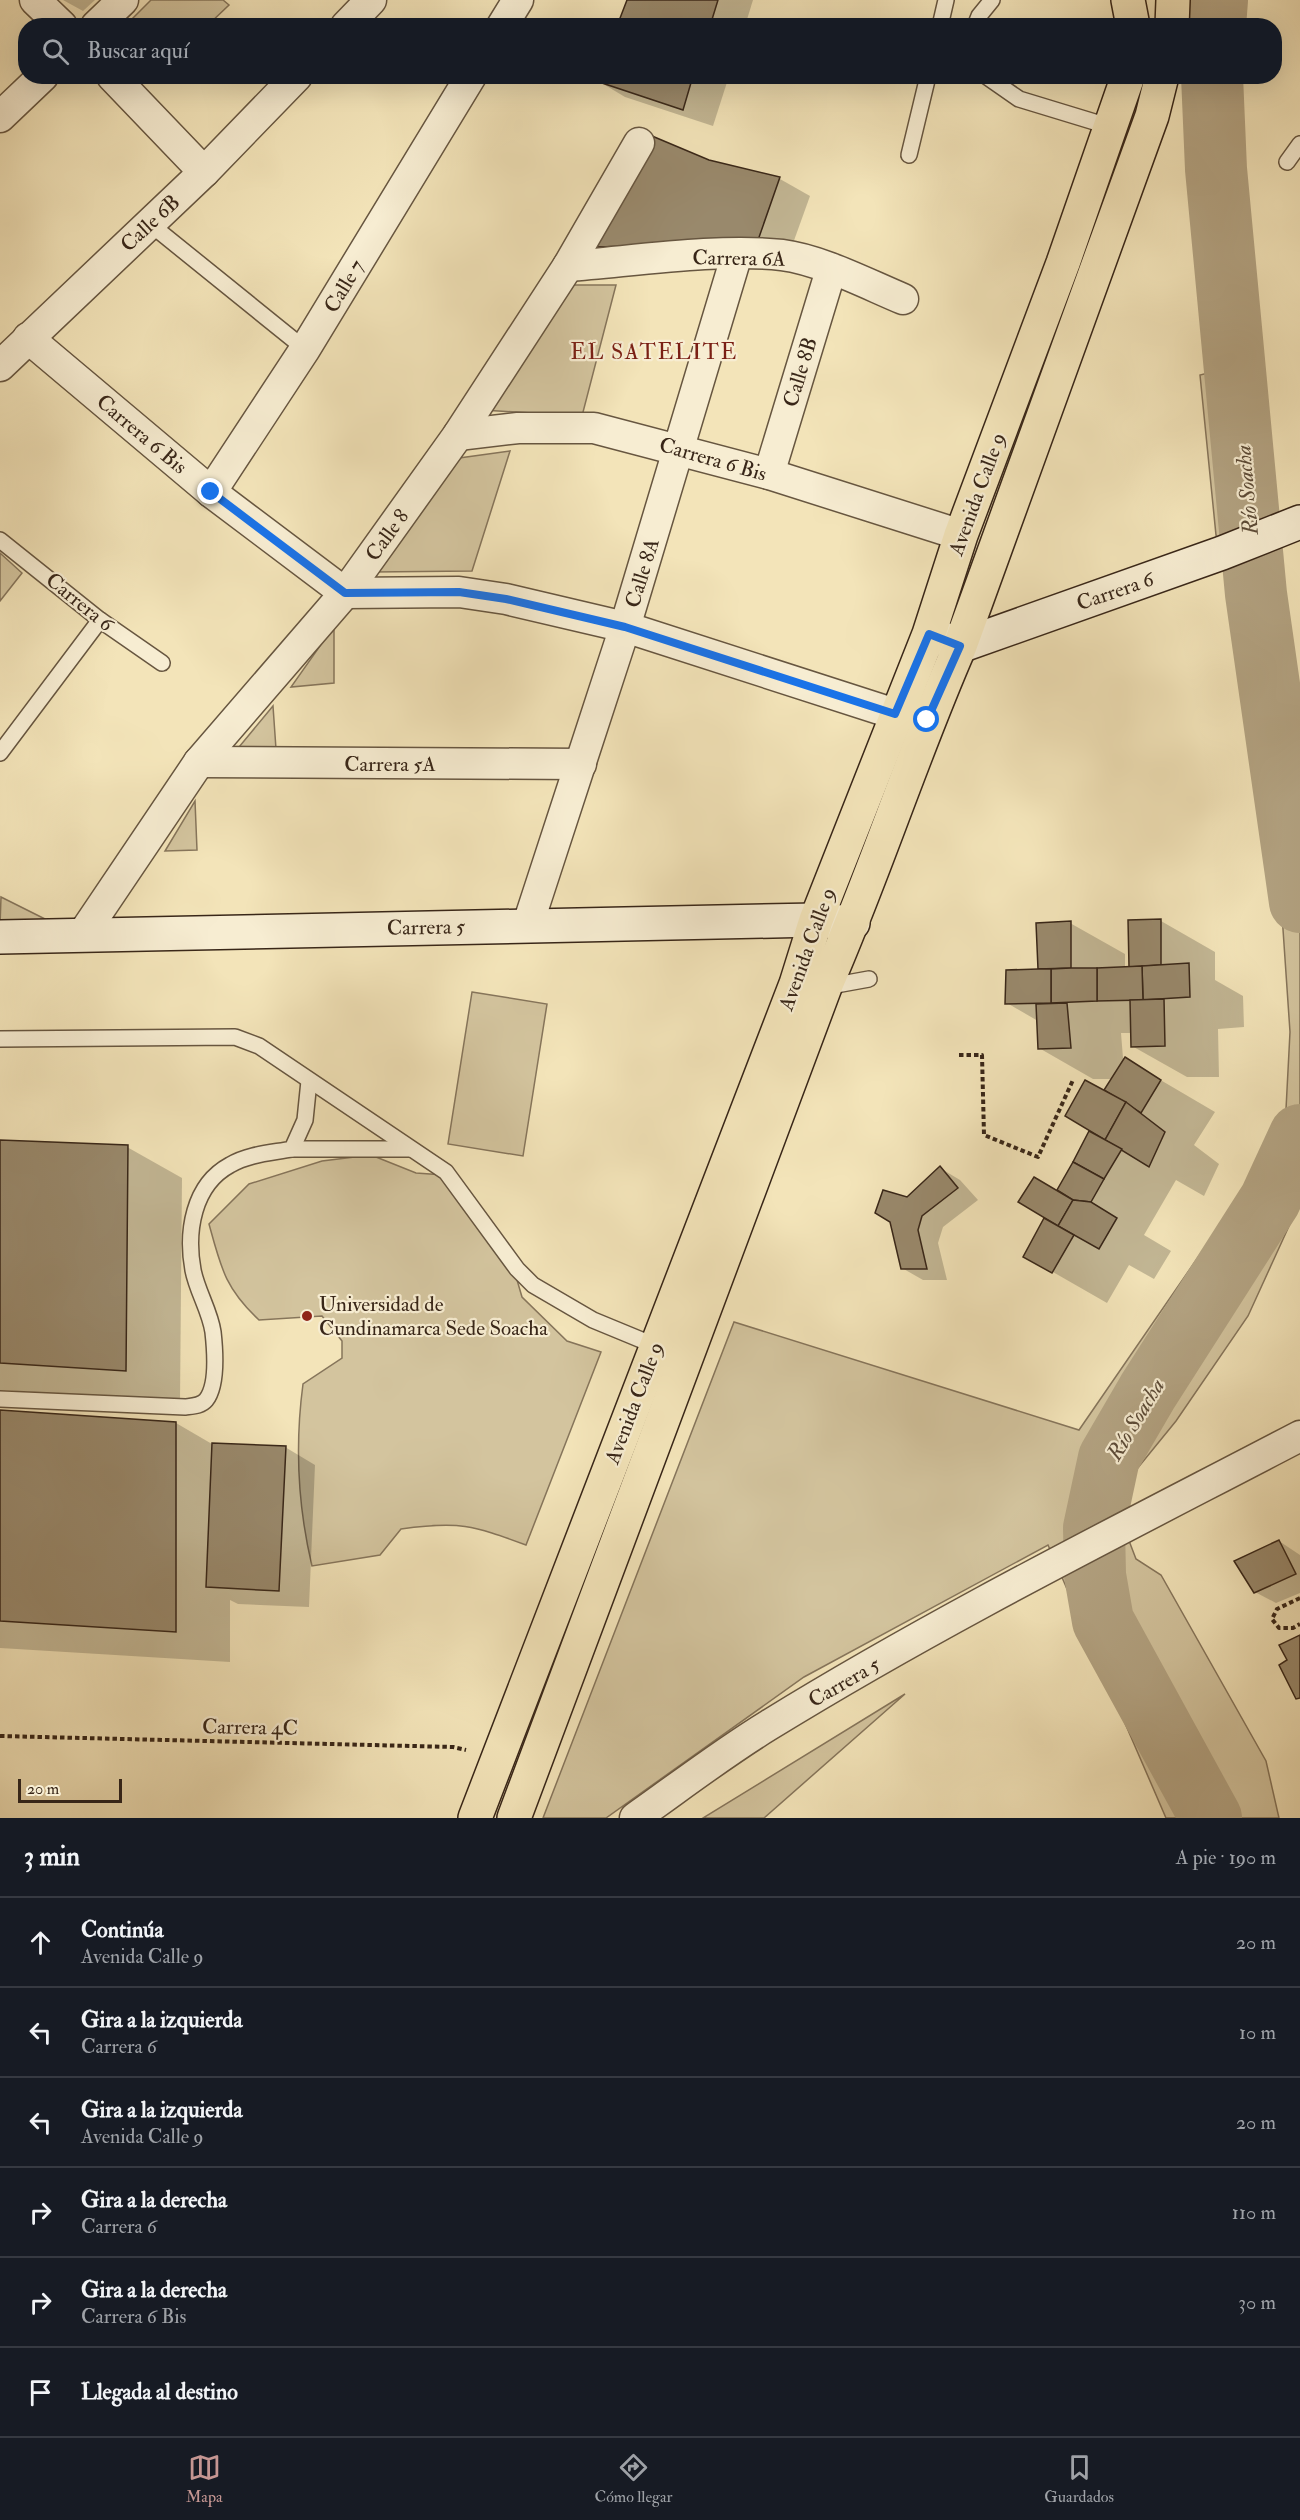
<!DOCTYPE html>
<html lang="es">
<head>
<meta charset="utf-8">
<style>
	body { margin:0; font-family:"IM FELL Double Pica",serif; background:#20242c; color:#f1f3f6 }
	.scale { position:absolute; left:18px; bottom:15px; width:104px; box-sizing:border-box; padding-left:6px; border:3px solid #382618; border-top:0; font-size:16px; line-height:21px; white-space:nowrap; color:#382618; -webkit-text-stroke:4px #f7edd2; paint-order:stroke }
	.stop { position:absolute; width:18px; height:18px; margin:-14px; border:4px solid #1a73e8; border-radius:50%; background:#fff }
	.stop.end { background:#1a73e8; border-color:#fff; box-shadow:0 2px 6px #0008 }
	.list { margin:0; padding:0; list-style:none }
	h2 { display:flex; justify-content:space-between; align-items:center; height:78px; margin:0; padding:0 24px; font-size:26px }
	h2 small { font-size:20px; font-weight:400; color:#9ea1a6 }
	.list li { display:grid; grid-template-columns:39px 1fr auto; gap:18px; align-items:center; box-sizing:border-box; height:90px; padding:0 24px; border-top:2px solid #363941 }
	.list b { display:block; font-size:22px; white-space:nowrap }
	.list p { margin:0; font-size:20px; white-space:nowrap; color:#9ea1a6 }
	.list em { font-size:20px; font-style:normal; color:#9ea1a6 }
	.icon { flex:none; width:33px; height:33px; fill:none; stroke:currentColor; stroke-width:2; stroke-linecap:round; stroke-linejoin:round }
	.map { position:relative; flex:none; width:1300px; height:1818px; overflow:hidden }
	.search { position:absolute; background:#171b24; box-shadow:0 6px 24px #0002; left:18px; right:18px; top:18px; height:66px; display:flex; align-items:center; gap:15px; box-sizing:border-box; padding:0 21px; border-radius:24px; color:#9ea1a6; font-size:22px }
	.sheet { height:618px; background:#171b24 }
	nav { display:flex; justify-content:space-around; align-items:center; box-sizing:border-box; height:84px; border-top:2px solid #363941; background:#171b24; font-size:16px; color:#9ea1a6 }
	nav a { display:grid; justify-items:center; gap:3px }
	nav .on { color:#c59692 }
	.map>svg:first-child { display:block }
	.green { fill:#d3c49e; stroke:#86755b; stroke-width:1.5 }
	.shadow { fill:#0003 }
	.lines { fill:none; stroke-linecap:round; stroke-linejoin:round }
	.river { stroke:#b3a382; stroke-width:62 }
	.building { fill:#99896c; stroke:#382618; stroke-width:1.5 }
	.lane-casing { stroke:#675640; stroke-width:18 }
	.street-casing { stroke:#675640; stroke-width:33 }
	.secondary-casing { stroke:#382618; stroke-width:36 }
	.primary-casing { stroke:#382618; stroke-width:36 }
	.path { stroke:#382618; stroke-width:4; stroke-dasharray:4.5 3; stroke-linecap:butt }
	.lane { stroke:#f7edd2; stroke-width:15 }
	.street { stroke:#f7edd2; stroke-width:30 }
	.secondary { stroke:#f7edd2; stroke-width:33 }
	.primary { stroke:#f3e4b9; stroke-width:33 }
	.route { stroke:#1a73e8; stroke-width:8 }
	.poi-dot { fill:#8f2418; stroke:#f7edd2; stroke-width:2 }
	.labels { text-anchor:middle; stroke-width:4.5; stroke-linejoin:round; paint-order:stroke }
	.street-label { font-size:21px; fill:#382618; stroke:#f7edd2 }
	.poi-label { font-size:21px; fill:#382618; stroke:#f7edd2; text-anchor:start }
	.neighbourhood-label { font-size:22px; letter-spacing:1.5px; fill:#7a1f14; stroke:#f7edd2 }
	.water-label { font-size:22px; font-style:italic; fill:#5d4c38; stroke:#f7edd2 }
</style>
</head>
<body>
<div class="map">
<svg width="1300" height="1818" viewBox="0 0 1300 1818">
	<rect width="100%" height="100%" fill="#f3e4b9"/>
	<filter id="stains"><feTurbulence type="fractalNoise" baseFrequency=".00333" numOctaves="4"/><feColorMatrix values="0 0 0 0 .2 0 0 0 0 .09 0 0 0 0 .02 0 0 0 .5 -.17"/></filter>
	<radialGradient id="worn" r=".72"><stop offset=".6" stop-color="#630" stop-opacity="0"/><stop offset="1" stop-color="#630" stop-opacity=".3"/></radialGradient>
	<g class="green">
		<polygon points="151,0 223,0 229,5 208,25 126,25"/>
		<polygon points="1196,0 1231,0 1229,25 1194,25"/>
		<polygon points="1191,77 1229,77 1230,137 1254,411 1300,715 1300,1202 1248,1316 1176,1421 1132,1475 1123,1525 1136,1559 1161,1575 1266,1761 1279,1818 1166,1818 1048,1545 804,1677 606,1818 543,1818 734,1322 1079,1430 1252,1179 1286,1109 1290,1032 1281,900 1247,642 1216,535 1200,375 1220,370 1188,137"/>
		<polygon points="570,285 616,285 582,416 483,410"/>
		<polygon points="510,451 472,571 373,572 452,459"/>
		<polygon points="0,553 22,573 0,601"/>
		<polygon points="334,626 334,683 291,687"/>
		<polygon points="273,706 276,749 239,747"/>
		<polygon points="195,801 197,850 165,851"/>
		<polygon points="1,897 53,923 0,926"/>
		<polygon points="472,992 547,1004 523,1156 448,1144"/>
		<path d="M 371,1155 L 416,1173 L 444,1175 L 515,1273 L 522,1297 L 567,1341 L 601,1352 L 526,1545 C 472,1525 459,1521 401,1529 L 380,1555 L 312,1566 C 298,1507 295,1444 303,1384 L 342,1358 L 342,1341 L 322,1316 L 259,1320 C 225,1288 221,1268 209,1224 L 249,1184 L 322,1161 Z"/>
		<polygon points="905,1694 764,1818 703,1818"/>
	</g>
	<g class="shadow">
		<polygon points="63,0 95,0 83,11"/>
		<polygon points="629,0 753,0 745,26 618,26"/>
		<polygon points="596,76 729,76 713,126 625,97 595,79"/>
		<polygon points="709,161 780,179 810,196 787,260 627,263 596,246"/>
		<polygon points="1161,921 1215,952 1215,980 1243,996 1244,1027 1218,1029 1219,1077 1187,1077 1132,1046 1132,1033 1121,1033 1123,1058 1215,1112 1194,1145 1219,1164 1204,1196 1176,1180 1144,1235 1171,1251 1154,1279 1129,1265 1107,1303 1025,1256 1091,1131 1105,1092 1113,1079 1093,1079 1039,1048 1038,1021 1007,1003 1039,971 1038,924 1070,923 1125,954 1125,968 1131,968"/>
		<polygon points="0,1142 127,1147 182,1178 180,1401 0,1390"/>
		<polygon points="940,1168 960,1180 978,1200 943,1227 938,1243 947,1280 923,1280 902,1268 907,1199"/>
		<polygon points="0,1412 176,1423 212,1444 285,1447 315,1465 309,1607 238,1604 230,1600 230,1662 0,1648"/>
		<polygon points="1279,1541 1300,1555 1300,1593 1276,1603 1255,1592"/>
	</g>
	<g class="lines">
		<g class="river">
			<polyline points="1215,26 1217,0"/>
			<polyline points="1212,76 1216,169 1256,594 1300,902"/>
			<polyline points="1211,1818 1103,1621 1095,1575 1094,1528 1109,1458 1148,1391 1270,1200 1300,1135"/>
		</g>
	</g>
	<g class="building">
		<polygon points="627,0 718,0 710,26 617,26"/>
		<polygon points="595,76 693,76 683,110 593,80"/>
		<polygon points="652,136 709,160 780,177 757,243 595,247 590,236"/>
		<polygon points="1161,919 1161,965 1129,967 1128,920"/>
		<polygon points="1071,921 1071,968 1038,969 1036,923"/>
		<polygon points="1189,963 1190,997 1143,1000 1142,966"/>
		<polygon points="1142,966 1143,1000 1097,1001 1097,968"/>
		<polygon points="1071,968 1097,968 1097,1001 1051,1003 1051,969"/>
		<polygon points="1038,969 1051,969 1051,1003 1005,1004 1006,970"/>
		<polygon points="1164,999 1165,1046 1131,1047 1130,1000"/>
		<polygon points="1067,1003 1071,1048 1038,1049 1036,1004"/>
		<polygon points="1125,1057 1161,1080 1141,1113 1104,1090"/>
		<polygon points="1085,1080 1126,1102 1105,1140 1065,1116"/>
		<polygon points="1126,1102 1165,1132 1149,1167 1105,1140"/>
		<polygon points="1089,1131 1122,1149 1104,1179 1073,1162"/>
		<polygon points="0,1140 128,1145 126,1371 0,1363"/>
		<polygon points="1073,1162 1104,1179 1091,1202 1073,1200 1057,1190"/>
		<polygon points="940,1166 958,1188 922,1216 918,1230 927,1269 901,1269 890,1222 875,1213 883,1190 907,1197"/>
		<polygon points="1034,1177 1073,1200 1058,1226 1018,1202"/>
		<polygon points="1073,1200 1091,1202 1117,1218 1099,1249 1058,1226"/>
		<polygon points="1044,1218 1074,1235 1052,1273 1023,1257"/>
		<polygon points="0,1410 176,1422 176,1632 0,1621"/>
		<polygon points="212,1443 286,1446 279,1591 206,1587"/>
		<polygon points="1279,1540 1296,1574 1254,1593 1234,1561"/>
		<polygon points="1300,1635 1300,1698 1296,1699 1279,1665 1287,1660 1279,1645"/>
	</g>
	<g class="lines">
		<g class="lane-casing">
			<g id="lane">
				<polyline points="940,26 946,0"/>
				<polyline points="975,26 979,16 992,0"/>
				<polyline points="986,76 1019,99 1111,127"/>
				<polyline points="909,155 928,76"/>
				<polyline points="1287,162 1300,144"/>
				<polyline points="149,223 305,349"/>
				<polyline points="0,540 100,620 162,663"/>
				<polyline points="0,753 100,620"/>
				<polyline points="825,987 869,979"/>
				<polyline points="0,1039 235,1037 259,1046 446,1172 517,1269 533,1285 593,1320 656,1346"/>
				<polyline points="292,1149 410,1149"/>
				<path d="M 0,1399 L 185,1407 C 193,1406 201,1406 206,1400 C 218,1385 215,1350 213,1332 C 210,1311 197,1291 193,1270 C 186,1232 193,1185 230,1165 C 249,1154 271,1153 292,1149 L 305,1120 L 309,1081"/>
			</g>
		</g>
		<g class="street-casing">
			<g id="street">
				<polyline points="35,0 62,26"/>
				<polyline points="96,26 123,0"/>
				<polyline points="346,26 371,0"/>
				<polyline points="502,26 518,0"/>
				<polyline points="112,76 204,172"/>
				<polyline points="0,117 43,76"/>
				<path d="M 568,266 C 634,261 718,248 782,255 C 821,260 867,284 903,299"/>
				<polyline points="28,338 211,492 345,593 459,592 506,599 625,627 895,714"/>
				<polyline points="0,366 204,172 297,76"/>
				<polyline points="458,435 518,428 594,428 769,474 961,535"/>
				<polyline points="769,474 831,270"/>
				<polyline points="211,492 305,349 471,76"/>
				<polyline points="199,762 581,764"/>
				<polyline points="528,924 625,627 737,254"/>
				<polyline points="83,934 199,762 345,593 458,435 568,266 639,143"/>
				<path d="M 635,1818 C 679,1787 723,1753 769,1725 C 941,1619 1122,1529 1300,1436"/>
			</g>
		</g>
		<g class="secondary-casing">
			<g id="secondary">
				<polyline points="939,637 960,646 1222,553 1300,522"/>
				<polyline points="0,937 816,920 853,923"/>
			</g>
		</g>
		<g class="primary-casing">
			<g id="primary">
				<polyline points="1128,0 1133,26"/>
				<polyline points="1172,26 1173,0"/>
				<polyline points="475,1818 796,984 816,920 929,634 961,535 1063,263 1128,76"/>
				<path d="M 514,1818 L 825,987 C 874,875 911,758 960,646 L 1152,116 L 1162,76"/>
			</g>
		</g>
		<g class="path">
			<polyline points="959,1055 982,1055 984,1135 1038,1157 1073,1080"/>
			<polyline points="1300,1598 1277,1609 1272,1619 1279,1628 1293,1628 1300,1624"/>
			<polyline points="0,1736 453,1747 466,1750"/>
		</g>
		<use href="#lane" class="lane"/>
		<use href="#street" class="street"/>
		<use href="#secondary" class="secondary"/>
		<use href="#primary" class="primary"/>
	</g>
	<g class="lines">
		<polyline class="route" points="211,492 345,593 459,592 506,599 625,627 895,714 929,634 960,646 927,720"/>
	</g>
	<circle class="poi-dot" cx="307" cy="1316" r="6"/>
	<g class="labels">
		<g class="street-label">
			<text transform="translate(150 223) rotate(-43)" y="7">Calle 6B</text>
			<text transform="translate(739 258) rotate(1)" y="7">Carrera 6A</text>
			<text transform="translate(344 286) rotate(-59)" y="7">Calle 7</text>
			<text transform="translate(800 372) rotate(-73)" y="7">Calle 8B</text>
			<text transform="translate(142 434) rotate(40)" y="7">Carrera 6 Bis</text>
			<text transform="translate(713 459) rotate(16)" y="7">Carrera 6 Bis</text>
			<text transform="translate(977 494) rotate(-70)" y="7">Avenida Calle 9</text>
			<text transform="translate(387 535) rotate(-54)" y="7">Calle 8</text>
			<text transform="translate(642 573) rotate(-73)" y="7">Calle 8A</text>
			<text transform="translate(1115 591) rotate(-19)" y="7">Carrera 6</text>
			<text transform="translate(80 602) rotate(39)" y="7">Carrera 6</text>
			<text x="390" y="771">Carrera 5A</text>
			<text transform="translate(426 927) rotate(-1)" y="7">Carrera 5</text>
			<text transform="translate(807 949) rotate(-70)" y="7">Avenida Calle 9</text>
			<text transform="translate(634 1403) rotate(-69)" y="7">Avenida Calle 9</text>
			<text transform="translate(844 1682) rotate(-30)" y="7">Carrera 5</text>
			<text transform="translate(250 1727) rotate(1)" y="7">Carrera 4C</text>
		</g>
		<g class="poi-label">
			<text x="319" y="1311">Universidad de<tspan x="319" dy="24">Cundinamarca Sede Soacha</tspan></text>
		</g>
		<g class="neighbourhood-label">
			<text x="654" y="359">EL SATELITE</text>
		</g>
		<g class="water-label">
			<text transform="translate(1246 490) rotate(-95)" y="8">Río Soacha</text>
			<text transform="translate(1135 1419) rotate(-59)" y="8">Río Soacha</text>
		</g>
	</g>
	<rect width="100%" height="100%" filter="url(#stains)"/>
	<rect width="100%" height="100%" fill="url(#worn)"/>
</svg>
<div class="scale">20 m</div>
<div class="stop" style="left:927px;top:720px"></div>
<div class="stop end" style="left:211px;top:492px"></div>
<div class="search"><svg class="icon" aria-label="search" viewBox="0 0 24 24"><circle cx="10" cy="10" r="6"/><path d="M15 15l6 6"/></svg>Buscar aquí</div>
</div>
<section class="sheet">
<h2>3 min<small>A pie · 190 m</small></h2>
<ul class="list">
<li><svg class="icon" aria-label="ahead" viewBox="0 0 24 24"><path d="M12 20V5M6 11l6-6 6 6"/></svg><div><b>Continúa</b><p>Avenida Calle 9</p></div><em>20 m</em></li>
<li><svg class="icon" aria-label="left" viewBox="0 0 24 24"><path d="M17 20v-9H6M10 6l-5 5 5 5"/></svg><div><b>Gira a la izquierda</b><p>Carrera 6</p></div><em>10 m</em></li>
<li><svg class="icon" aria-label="left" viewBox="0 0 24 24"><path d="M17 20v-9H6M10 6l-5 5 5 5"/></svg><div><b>Gira a la izquierda</b><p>Avenida Calle 9</p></div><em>20 m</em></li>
<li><svg class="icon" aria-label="right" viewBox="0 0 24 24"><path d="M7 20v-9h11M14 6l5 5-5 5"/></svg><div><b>Gira a la derecha</b><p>Carrera 6</p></div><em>110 m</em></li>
<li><svg class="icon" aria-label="right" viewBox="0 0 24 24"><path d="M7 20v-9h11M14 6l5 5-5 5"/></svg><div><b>Gira a la derecha</b><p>Carrera 6 Bis</p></div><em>30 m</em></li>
<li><svg class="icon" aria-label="arrive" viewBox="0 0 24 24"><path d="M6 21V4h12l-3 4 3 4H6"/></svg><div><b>Llegada al destino</b></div></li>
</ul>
</section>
<nav>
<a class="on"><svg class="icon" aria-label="map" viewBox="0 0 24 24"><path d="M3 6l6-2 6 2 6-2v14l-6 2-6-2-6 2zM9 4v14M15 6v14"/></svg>Mapa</a>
<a><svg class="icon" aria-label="directions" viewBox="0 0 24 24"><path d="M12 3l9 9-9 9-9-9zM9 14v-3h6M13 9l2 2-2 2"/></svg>Cómo llegar</a>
<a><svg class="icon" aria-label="saved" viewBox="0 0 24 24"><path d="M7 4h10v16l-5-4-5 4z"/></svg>Guardados</a>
</nav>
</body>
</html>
